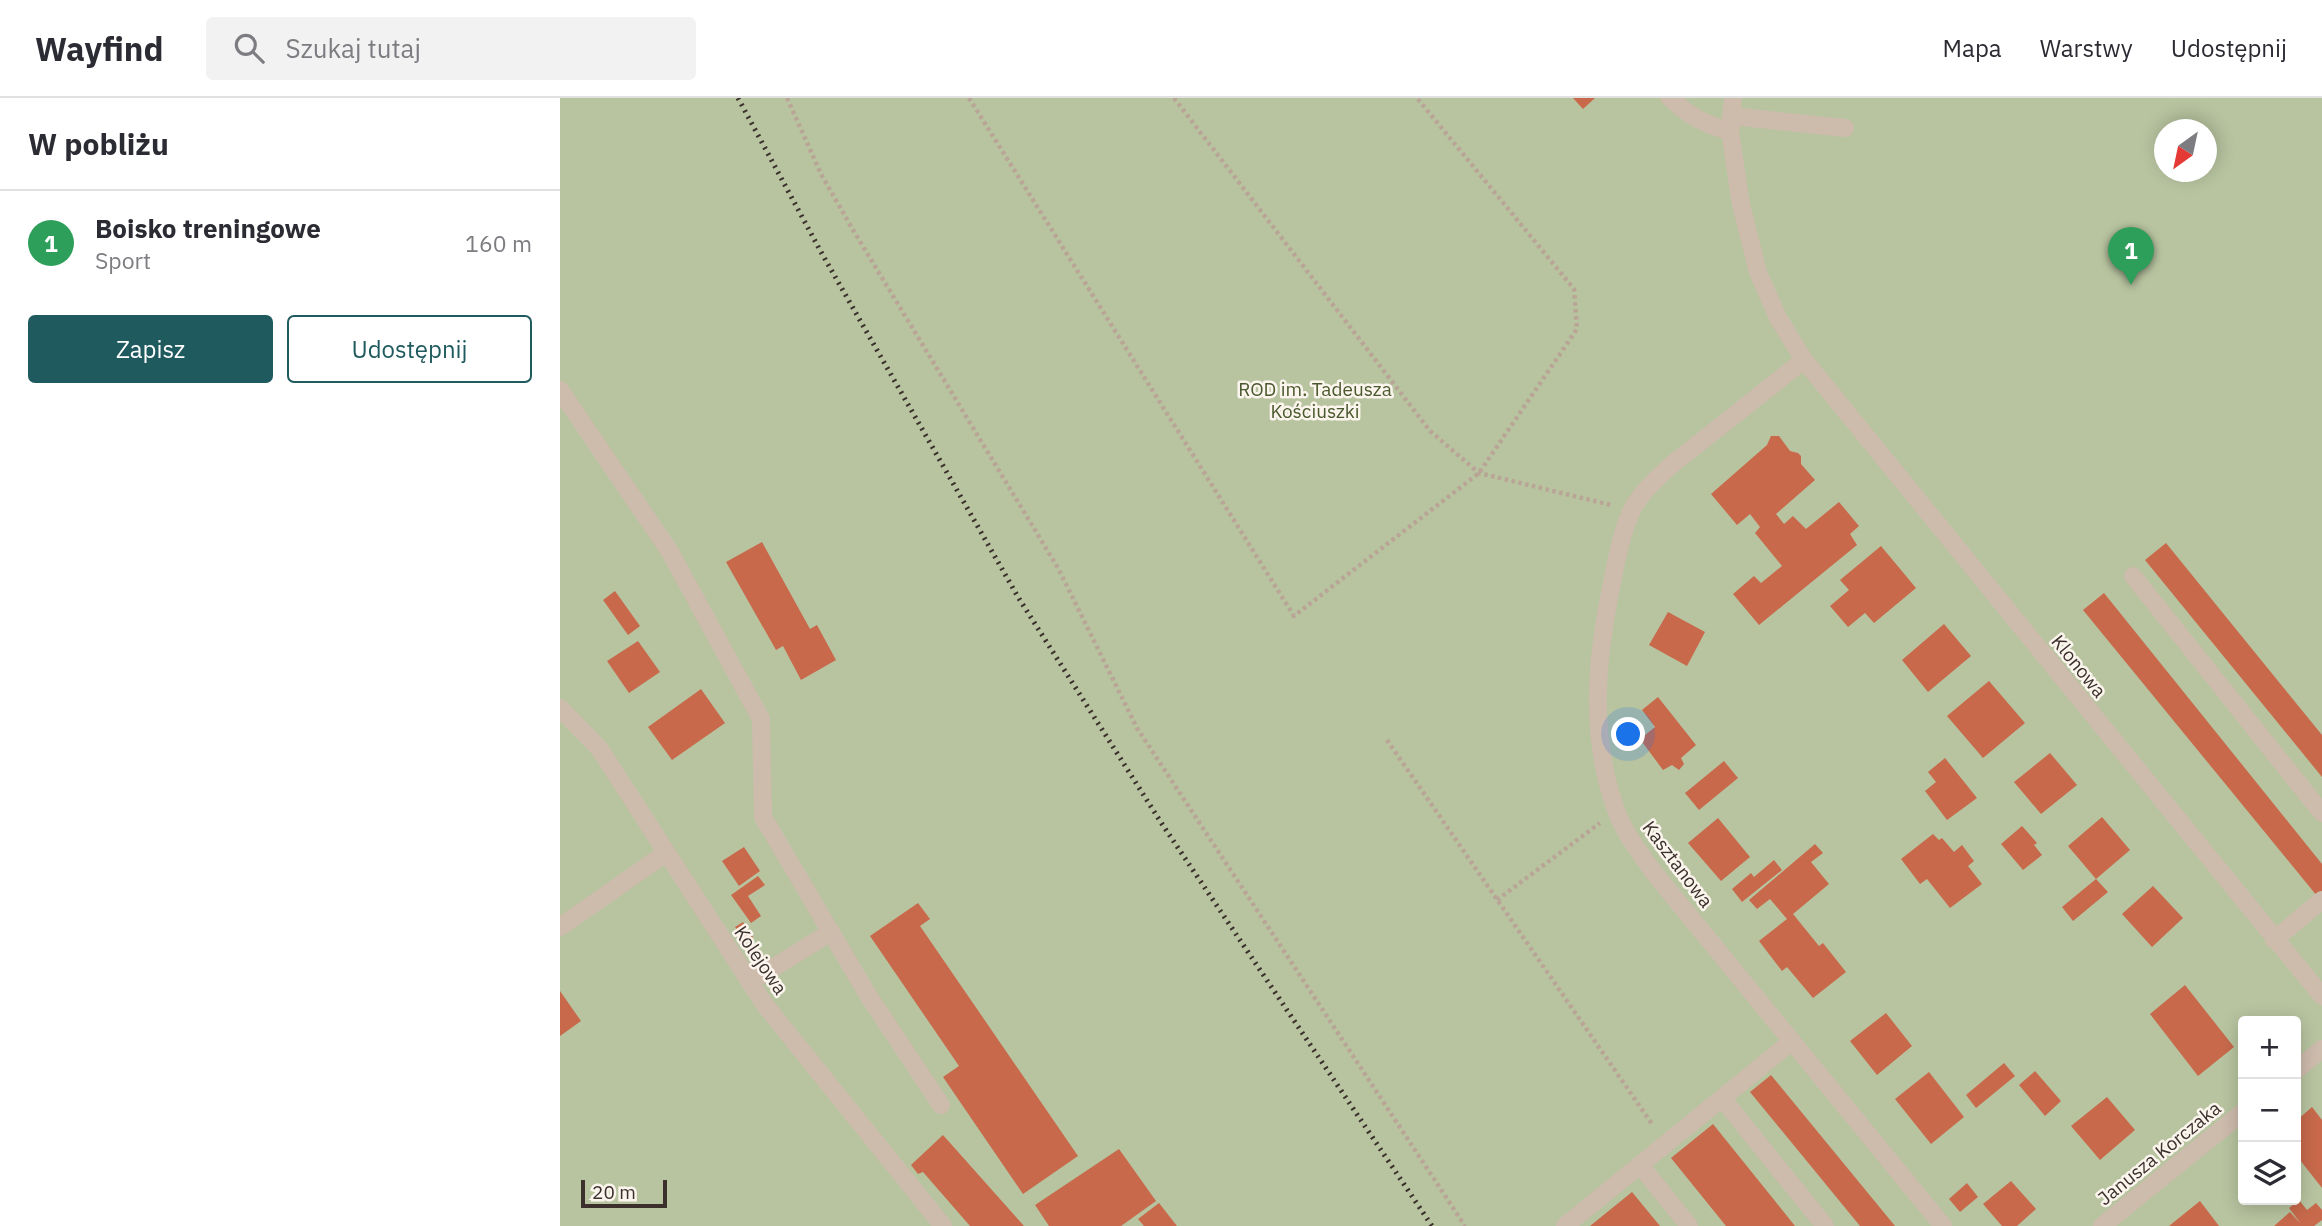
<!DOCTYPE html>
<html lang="pl">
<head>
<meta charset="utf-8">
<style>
	body { margin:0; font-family:"IBM Plex Sans",sans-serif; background:#f2f2f3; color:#2b2b33 }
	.controls { position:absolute; right:21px; bottom:21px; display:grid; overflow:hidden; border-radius:7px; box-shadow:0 4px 18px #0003 }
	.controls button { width:63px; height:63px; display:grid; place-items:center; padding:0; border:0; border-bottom:2px solid #e1e1e2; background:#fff; color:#2b2b33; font:35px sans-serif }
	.compass { position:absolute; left:1594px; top:21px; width:63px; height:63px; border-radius:50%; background:#fff; box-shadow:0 4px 18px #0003; rotate:213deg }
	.scale { position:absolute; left:21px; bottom:18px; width:86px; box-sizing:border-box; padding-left:7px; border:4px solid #3b302b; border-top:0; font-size:19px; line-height:24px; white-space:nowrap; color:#3b302b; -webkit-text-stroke:5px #fbf5ee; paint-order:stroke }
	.you { position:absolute; left:1069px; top:637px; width:24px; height:24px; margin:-18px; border:5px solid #fff; border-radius:50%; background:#1a73e8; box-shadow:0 0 0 10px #1a73e833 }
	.badge { display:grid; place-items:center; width:46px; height:46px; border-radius:50%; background:#1f5a5e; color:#fff; font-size:23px; font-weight:700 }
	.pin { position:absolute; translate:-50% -58px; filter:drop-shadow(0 2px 4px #0008) }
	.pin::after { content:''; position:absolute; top:37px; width:24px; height:21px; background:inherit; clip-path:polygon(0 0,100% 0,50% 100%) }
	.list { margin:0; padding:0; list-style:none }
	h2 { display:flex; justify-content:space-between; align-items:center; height:91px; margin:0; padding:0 28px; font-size:30px }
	h2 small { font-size:23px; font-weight:400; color:#7c7c81 }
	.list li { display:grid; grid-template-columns:46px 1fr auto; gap:21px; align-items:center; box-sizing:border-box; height:105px; padding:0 28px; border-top:2px solid #e1e1e2 }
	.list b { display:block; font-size:26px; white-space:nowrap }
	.list p { margin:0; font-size:23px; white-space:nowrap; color:#7c7c81 }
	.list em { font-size:23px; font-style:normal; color:#7c7c81 }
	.actions { display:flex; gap:14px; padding:21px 28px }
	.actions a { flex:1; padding:16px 0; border:2px solid #1f5a5e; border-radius:7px; text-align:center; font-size:24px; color:#1f5a5e }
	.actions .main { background:#1f5a5e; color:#fff }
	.icon { flex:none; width:38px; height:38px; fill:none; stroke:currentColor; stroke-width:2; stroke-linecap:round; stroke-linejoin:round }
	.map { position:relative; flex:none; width:1762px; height:1128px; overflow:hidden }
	header { display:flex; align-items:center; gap:42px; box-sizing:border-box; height:98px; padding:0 35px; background:#fff; border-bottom:2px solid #e1e1e2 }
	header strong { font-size:33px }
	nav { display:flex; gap:38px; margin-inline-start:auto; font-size:24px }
	.search { width:490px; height:63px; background:#f2f2f3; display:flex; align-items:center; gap:18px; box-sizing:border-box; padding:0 24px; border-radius:7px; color:#7c7c81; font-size:26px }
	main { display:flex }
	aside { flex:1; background:#fff }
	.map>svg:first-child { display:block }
	.green { fill:#b8c4a0; fill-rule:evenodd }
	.building { fill:#c8694b }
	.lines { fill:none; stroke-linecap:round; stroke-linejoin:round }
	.path { stroke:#b9a596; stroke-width:4.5; stroke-dasharray:3.5 3.5; stroke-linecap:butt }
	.minor { stroke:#cdbbac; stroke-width:18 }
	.rail { stroke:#3b302b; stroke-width:5; stroke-dasharray:2 5; stroke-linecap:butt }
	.labels { text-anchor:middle; stroke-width:5; stroke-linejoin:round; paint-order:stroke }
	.park-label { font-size:19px; fill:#4a5a2e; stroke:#fbf5ee }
	.street-label { font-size:19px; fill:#3b302b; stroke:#fbf5ee }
</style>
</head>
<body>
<header>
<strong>Wayfind</strong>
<div class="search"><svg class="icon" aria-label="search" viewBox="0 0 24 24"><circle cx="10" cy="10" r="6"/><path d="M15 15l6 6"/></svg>Szukaj tutaj</div>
<nav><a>Mapa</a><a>Warstwy</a><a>Udostępnij</a></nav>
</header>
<main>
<aside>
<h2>W pobliżu<small></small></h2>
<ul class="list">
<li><span class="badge" style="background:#2e9e5b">1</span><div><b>Boisko treningowe</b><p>Sport</p></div><em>160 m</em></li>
</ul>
<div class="actions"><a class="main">Zapisz</a><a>Udostępnij</a></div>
</aside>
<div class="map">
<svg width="1762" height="1128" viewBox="0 0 1762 1128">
	<rect width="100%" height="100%" fill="#f4ebe1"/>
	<path class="green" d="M 0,0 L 1762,0 L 1762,1128 L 0,1128 ZM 1604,32 L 1646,32 L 1646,74 L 1604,74 ZM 1683,923 L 1736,923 L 1736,1102 L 1683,1102 Z"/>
	<g class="building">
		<polygon points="1013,0 1035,0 1023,11"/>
		<polygon points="1211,338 1219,338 1230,353 1238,355 1241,358 1241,366 1255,382 1216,416 1224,426 1233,418 1246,431 1279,404 1299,428 1290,436 1297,447 1199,527 1173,496 1194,478 1201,485 1222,468 1195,435 1200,429 1190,416 1177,427 1151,396 1207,347"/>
		<polygon points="202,444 250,531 257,527 276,562 241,582 223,548 216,552 166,464"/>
		<polygon points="1606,445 1762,637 1762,679 1585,462"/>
		<polygon points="1321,448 1356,490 1314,525 1305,515 1288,529 1270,508 1289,492 1280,482"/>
		<polygon points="55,493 80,528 68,537 43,502"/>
		<polygon points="1544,495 1762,766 1762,794 1757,798 1523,512"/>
		<polygon points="1108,514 1145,534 1127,568 1089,547"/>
		<polygon points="1384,526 1411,558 1368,594 1342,562"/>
		<polygon points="78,543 100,574 69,595 47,563"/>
		<polygon points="1429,583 1465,625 1423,660 1387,618"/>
		<polygon points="141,591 165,625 112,662 88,629"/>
		<polygon points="1098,599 1136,647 1121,660 1124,666 1119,672 1112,667 1103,672 1080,641 1095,629 1082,612"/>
		<polygon points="1490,655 1517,687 1481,716 1454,684"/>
		<polygon points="1385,660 1417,700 1387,722 1365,693 1376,684 1368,674"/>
		<polygon points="1164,663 1178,680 1139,712 1125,695"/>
		<polygon points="1542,719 1570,752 1536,781 1548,794 1513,823 1502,809 1536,781 1508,748"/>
		<polygon points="1158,720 1190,759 1161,783 1128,745"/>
		<polygon points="1462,728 1477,745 1474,747 1482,757 1463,772 1441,746"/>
		<polygon points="1373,736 1379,742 1382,740 1394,754 1402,747 1414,763 1408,768 1422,786 1390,810 1367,781 1360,786 1341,761"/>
		<polygon points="1255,746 1263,755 1251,764 1269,786 1233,816 1259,848 1263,845 1286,874 1253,900 1227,869 1222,873 1199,843 1227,821 1210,801 1197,811 1189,802"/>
		<polygon points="184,749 200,773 179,788 162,763"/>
		<polygon points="1214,762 1222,772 1182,804 1172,791 1191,775 1194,779"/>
		<polygon points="198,778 205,787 188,798 201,818 191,825 171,797"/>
		<polygon points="1593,788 1623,820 1592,849 1562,816"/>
		<polygon points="358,805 370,821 360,828 518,1058 463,1096 383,979 399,968 310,838"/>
		<polygon points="183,824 193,839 185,844 175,829"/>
		<polygon points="1625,887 1674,949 1638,978 1590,916"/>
		<polygon points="0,893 21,923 0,938"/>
		<polygon points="1326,915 1352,948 1317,977 1290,943"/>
		<polygon points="1444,965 1455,978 1416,1010 1406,997"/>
		<polygon points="1475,973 1501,1003 1485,1018 1459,987"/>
		<polygon points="1369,974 1404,1019 1371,1046 1335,1001"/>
		<polygon points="1211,977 1335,1128 1300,1128 1190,994"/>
		<polygon points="1547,999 1575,1032 1540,1062 1511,1028"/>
		<polygon points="1752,1009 1762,1022 1762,1090 1736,1057 1736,1023"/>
		<polygon points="1153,1026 1235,1128 1166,1128 1111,1060"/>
		<polygon points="383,1037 464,1128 410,1128 363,1074 358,1076 351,1067"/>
		<polygon points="559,1051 596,1103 561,1128 489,1128 475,1107"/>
		<polygon points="1451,1083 1476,1111 1457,1128 1442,1128 1423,1106"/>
		<polygon points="1407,1085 1418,1099 1400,1114 1389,1101"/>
		<polygon points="1072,1094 1100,1128 1030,1128"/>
		<polygon points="1739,1102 1747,1112 1756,1105 1762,1112 1762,1122 1754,1128 1714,1128 1730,1114 1741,1126 1729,1110"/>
		<polygon points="1640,1103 1659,1128 1609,1128"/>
		<polygon points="599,1105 617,1128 584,1128 578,1121"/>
	</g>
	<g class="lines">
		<g class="path">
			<polyline points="227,0 261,76 293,132 498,470 577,630 905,1128"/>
			<polyline points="409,0 734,518 919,375 1017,231 1014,191 857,0"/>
			<polyline points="614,0 870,333 919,375 1051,407"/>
			<polyline points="827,642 1092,1026"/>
			<polyline points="937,802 1040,725"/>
		</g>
		<g class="minor">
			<path d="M 1110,0 C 1128,17 1145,27 1170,33"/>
			<polyline points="1173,0 1170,33 1181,107 1198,174 1218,220 1244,262 1762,898"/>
			<polyline points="1171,18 1285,30"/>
			<path d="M 1244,262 L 1110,368 C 1097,381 1080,395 1072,412 C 1062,432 1056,463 1052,485 C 1036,561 1029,637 1056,712 C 1064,735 1081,756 1095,776 L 1383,1128"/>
			<polyline points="0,292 110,454 201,621 203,719 308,897 381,1007"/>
			<polyline points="1573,478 1762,715"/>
			<polyline points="0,610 39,650 205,907 383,1128"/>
			<polyline points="0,829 106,755"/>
			<polyline points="1714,842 1762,802"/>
			<polyline points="190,884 271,834"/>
			<polyline points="1736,972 1762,951"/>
			<polyline points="1162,1000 1265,1128"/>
			<polyline points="1080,1067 1129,1128"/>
			<polyline points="1005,1128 1232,943"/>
			<polyline points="1542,1128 1683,1014"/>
		</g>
		<polyline class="rail" points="178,0 261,154 458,499 602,726 872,1128"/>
	</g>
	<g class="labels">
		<g class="park-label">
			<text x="755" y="298">ROD im. Tadeusza<tspan x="755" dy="22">Kościuszki</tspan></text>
		</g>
		<g class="street-label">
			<text transform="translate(1519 568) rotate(51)" y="7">Klonowa</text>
			<text transform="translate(1118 766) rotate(53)" y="7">Kasztanowa</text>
			<text transform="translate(201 862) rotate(56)" y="7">Kolejowa</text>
			<text transform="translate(1599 1055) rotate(-39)" y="7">Janusza Korczaka</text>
		</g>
	</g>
</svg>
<div class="controls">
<button>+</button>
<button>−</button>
<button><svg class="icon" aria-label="layers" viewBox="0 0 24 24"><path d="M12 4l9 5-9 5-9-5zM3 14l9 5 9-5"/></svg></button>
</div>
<svg class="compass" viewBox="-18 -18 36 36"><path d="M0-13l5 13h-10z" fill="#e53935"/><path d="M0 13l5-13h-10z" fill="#7c7c81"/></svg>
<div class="scale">20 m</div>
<div class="you"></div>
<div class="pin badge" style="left:1571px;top:187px;background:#2e9e5b">1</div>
</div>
</main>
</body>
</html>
